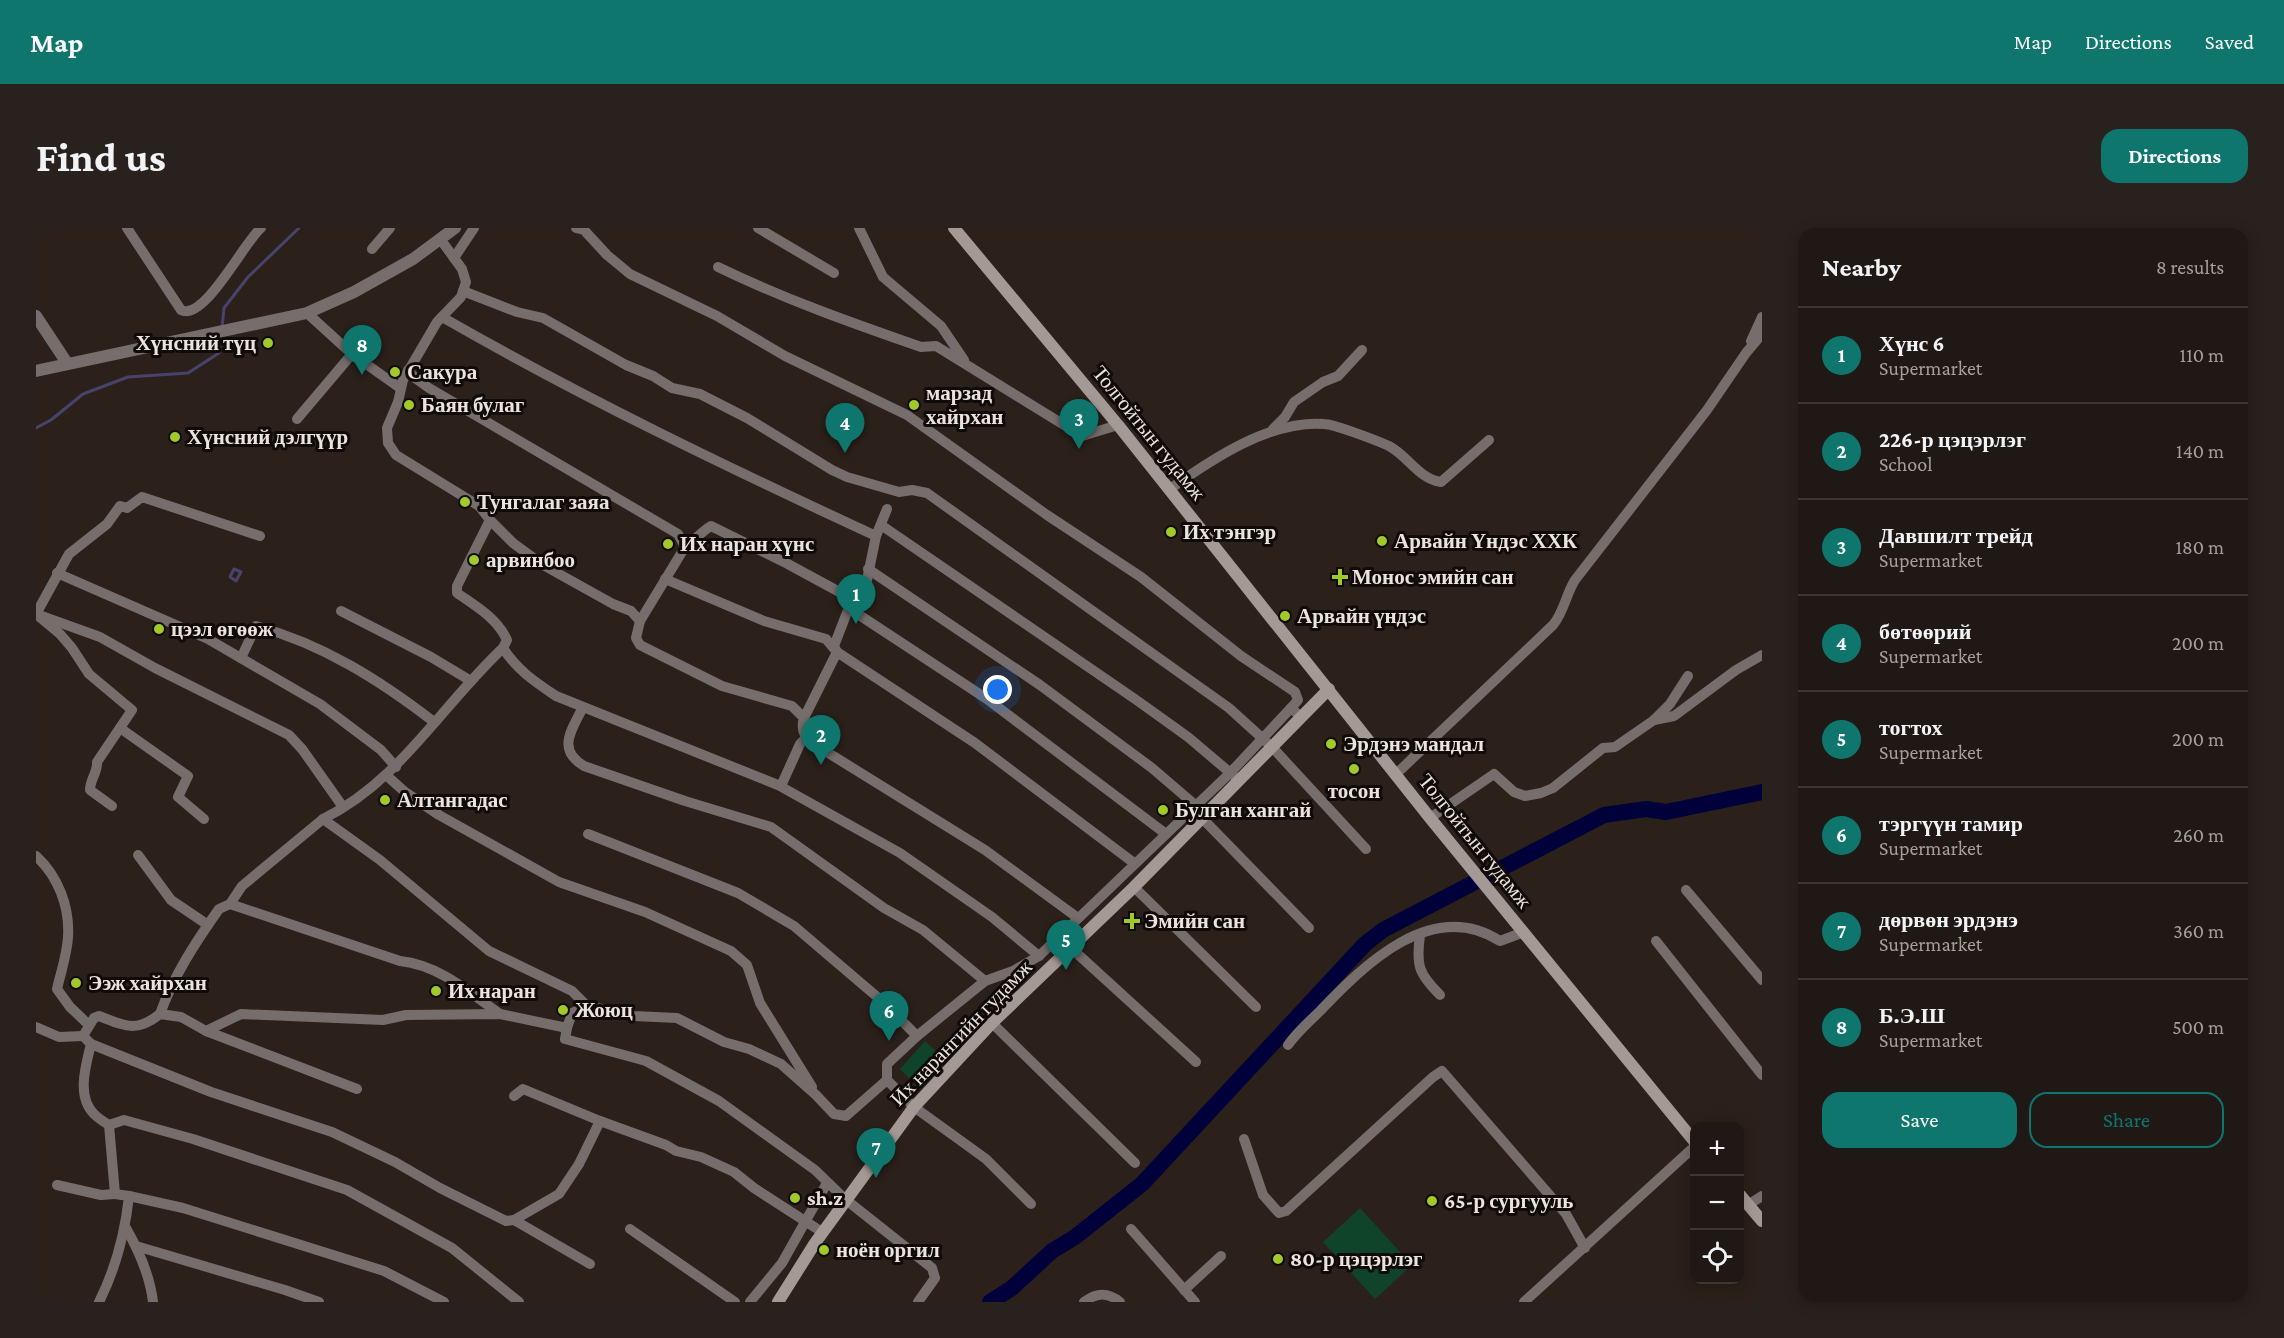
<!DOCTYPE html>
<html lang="en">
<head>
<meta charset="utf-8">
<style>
	body { margin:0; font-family:"Crimson Pro",serif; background:#28211d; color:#f1f3f6 }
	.controls { position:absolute; right:18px; bottom:18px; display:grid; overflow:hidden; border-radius:12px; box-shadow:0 3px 15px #0003 }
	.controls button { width:54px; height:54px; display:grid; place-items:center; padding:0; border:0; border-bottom:2px solid #3d3734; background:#201814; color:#f1f3f6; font:30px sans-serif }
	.you { position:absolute; left:962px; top:462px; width:21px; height:21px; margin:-15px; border:4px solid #fff; border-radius:50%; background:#1a73e8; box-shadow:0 0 0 9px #1a73e833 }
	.badge { display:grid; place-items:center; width:39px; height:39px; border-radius:50%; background:#0f766e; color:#fff; font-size:20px; font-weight:700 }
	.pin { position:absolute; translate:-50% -50px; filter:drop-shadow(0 2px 3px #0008) }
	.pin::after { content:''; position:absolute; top:32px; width:21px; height:18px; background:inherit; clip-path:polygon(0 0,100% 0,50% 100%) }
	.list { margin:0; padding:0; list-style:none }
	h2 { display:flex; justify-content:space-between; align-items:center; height:78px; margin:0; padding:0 24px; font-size:26px }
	h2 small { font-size:20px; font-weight:400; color:#a2a0a0 }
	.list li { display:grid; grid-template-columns:39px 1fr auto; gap:18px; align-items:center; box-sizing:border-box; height:96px; padding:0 24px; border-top:2px solid #3d3734 }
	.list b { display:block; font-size:22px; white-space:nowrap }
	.list p { margin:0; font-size:20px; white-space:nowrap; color:#a2a0a0 }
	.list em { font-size:20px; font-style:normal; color:#a2a0a0 }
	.actions { display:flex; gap:12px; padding:18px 24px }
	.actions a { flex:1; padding:14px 0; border:2px solid #0f766e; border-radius:18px; text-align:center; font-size:21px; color:#0f766e }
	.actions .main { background:#0f766e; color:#fff }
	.icon { flex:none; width:33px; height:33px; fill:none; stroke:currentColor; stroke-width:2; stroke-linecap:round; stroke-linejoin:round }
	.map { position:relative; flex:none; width:1726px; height:1074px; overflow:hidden; border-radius:18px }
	header { display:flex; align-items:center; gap:36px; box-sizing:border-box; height:84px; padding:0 30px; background:#0f766e; color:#fff }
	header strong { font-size:28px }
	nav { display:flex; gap:33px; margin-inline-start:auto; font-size:21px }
	.intro { display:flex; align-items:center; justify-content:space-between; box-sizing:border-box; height:144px; padding:0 36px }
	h1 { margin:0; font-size:42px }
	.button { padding:15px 27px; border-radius:18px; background:#0f766e; color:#fff; font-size:21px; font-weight:700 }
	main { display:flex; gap:36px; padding:0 36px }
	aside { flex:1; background:#201814; border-radius:18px; box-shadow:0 3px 15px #0003 }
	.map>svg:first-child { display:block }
	.green { fill:#0f432a }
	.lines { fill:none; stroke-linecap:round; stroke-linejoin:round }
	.stream { stroke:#46446c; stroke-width:3 }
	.river { stroke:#00003a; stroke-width:16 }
	.minor { stroke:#756e6c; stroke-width:10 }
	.tertiary { stroke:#756e6c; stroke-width:12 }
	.secondary { stroke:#a49995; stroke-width:12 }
	.poi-dot { fill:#a1c92a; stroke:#100b08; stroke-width:2 }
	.labels { text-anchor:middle; stroke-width:6; stroke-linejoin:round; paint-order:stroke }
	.poi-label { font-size:21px; font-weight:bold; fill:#ebe3df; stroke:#100b08; text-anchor:start }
	.street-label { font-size:21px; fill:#ebe3df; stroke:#100b08 }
</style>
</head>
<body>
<header>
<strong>Map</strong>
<nav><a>Map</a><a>Directions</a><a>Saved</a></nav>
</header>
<div class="intro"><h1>Find us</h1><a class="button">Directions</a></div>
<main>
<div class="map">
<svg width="1726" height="1074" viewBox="0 0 1726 1074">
	<rect width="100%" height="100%" fill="#2b201a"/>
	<g class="green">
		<polygon points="889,813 906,829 880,857 864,841"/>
		<polygon points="1324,980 1376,1037 1339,1071 1287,1014"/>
	</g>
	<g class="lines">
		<g class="stream">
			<polyline points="186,100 188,80 212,49 263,0"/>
			<polyline points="0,200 15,192 47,166 92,149 152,145 183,125 185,107"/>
			<polygon points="198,341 205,344 200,353 194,349"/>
		</g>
		<polyline class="river" points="954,1074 976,1060 1016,1023 1039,1009 1106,956 1329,716 1347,702 1568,587 1610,581 1630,584 1726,564"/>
		<g class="minor">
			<path d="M 91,0 L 145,82 C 168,94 208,14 225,0"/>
			<polyline points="540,0 548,2 571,27 594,46 681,88 749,128 871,187 1011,287 1105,349 1205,428 1259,464 1262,472 1255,480 1265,489"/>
			<polyline points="722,0 798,45"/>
			<polyline points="823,0 847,49 905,98 928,132"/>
			<polyline points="336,21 354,0"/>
			<polyline points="418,30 438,0"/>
			<path d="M 682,39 C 748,71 816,95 885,119 L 900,118 L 1046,208 L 1082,197"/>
			<polyline points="427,63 481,84 507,90 590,137 617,148 636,160 664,166 711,190 796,242 811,249 863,264 876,262 891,265 1193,480 1236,519 1330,621"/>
			<polyline points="271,85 316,126 364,160"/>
			<path d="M 406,89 C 547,170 693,240 840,308"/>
			<polyline points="1715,113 1726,89"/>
			<polyline points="372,142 379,150 393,160 642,306 649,319 604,393"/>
			<polyline points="261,191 316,126"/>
			<polyline points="1237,201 1249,189 1258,174 1287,154 1302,148 1326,122"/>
			<path d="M 1134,261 C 1176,231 1234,192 1288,196 C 1298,196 1342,213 1353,218 C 1372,228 1383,251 1405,254 L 1453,212"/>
			<path d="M 454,292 L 477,315 L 507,337 L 577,376 L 595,383 L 604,393 L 600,410 L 604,417 L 686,458 L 756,478 L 768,490 C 765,499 767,506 773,513 L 949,622 L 1042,690"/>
			<polyline points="845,297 1099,471 1152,509 1198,548"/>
			<path d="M 649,319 C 659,312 665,304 675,298 L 750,335 L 809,367 L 817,369"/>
			<polyline points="832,341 1004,457 1116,540 1165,582"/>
			<polyline points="21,345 172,411 284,476 345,522 360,539"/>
			<polyline points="629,351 728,393 790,411 801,424 939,515 1098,635"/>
			<polyline points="814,381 951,471 1130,606"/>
			<polyline points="305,383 395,429 435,453"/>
			<polyline points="0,386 33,326 71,296 84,278 91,280 106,269 224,308"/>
			<path d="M 467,420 C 481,442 499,454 520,468 L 742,557 L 864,625 L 956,689 L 1003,728"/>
			<path d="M 205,430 L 220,398 C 287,416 345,453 398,494"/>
			<path d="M 547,479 C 536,502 520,521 548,538 L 649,573 L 735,599 L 848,680 L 887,702 L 949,753"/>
			<polyline points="768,490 801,424 798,418 817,369 831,352 840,308 851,281"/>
			<polyline points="1618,492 1638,488 1700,442 1726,427"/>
			<polyline points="84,500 152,548 142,569 168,591"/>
			<polyline points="350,547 369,564 403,587 523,654 609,684 695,723 711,737 724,775 776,859"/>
			<path d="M 1359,547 L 1517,397 C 1528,384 1530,366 1539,352 L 1671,182 L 1710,125 L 1726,106"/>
			<polyline points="745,558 764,516 770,510"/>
			<path d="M 76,578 L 54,562 C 54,551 62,544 61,534 L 96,482 L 53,446 L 36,420 L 24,406 L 0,386 L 64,409 L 119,440 L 253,507 L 266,521 L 307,579"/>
			<polyline points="1166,590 1273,700"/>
			<polyline points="1394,590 1458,546 1478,564 1489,568 1505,565 1517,560 1567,520 1579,519 1618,492 1634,476 1652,448"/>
			<polyline points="287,591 344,632 453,723 536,763 551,778"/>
			<polyline points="552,606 702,665 758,698 846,773 881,808"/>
			<polyline points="102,627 135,672 172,697"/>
			<path d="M 0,628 C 22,648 34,679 32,709 C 31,726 25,744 21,761 L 34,779 L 53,797"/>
			<polyline points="1098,659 1220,779"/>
			<polyline points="1650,662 1726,752"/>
			<path d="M 194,676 L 364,733 C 403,737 433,764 464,786"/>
			<path d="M 1384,707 C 1380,737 1382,745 1404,767"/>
			<polyline points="1620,713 1726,847"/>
			<polyline points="1035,720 1160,834"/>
			<path d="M 124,786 C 138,747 159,715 183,681 L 194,676 L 206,658 L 287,591 C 363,554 406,477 467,420 L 471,412 C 461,390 441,379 421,365 L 421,358 L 454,292 L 443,278 L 360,227 L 352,215 L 351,200 L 362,174 L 367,152 L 401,94 L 425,69 L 430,54 L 426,41 L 405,12"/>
			<polyline points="956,795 1099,935"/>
			<polyline points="0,799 23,809 47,808"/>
			<polyline points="531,800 529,811 610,833 683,873 779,942 809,971 896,1040 899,1050 882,1074"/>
			<polyline points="170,803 321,861"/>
			<polyline points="55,816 175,864 296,904 359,934 404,960 470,993 478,992 523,966 543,936 564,893 630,917 640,923 665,929 698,944 718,960 786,1004"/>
			<path d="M 1252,817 C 1261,804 1273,794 1284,783 C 1328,737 1396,669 1464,713 L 1488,704"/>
			<polyline points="478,868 487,861 564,893"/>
			<polyline points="73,897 88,892 157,911 311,962 416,1020 483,1074"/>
			<polyline points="1208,911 1227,967 1243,985 1250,983 1397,849 1406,843 1530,986 1549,1020"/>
			<polyline points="21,957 65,967 79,966"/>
			<polyline points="93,968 147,980 348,1043 408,1074"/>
			<polyline points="995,976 950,931 878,879 851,852 851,836 881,808 949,753 977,743 1003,728 1194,545 1255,480"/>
			<polyline points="1712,977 1726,968"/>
			<polyline points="478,992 554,1036"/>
			<path d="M 90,1000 C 103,1023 114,1047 117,1074"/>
			<polyline points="594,1001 699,1074"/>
			<polyline points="1095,1001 1159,1074"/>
			<polyline points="100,1018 249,1062 283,1074"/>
			<polyline points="1148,1062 1185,1028"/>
			<path d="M 63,1074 C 80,1040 89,1006 93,968 L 79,966 L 73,897 C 68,894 62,890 58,886 C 40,868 50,837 55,816 L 47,808 L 58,790 L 63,788 C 89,798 100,805 124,786 L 145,789 L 170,803 L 205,786 L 347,792 L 370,787 L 464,786 L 531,800 L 536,785 L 551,778 L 598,788 L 641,790 L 688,814 L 713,821 L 745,836 L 780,867 L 798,886 L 810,888 L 851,852"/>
			<polyline points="714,1074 746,1035 791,955"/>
			<path d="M 1048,1074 C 1061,1064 1072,1064 1084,1074"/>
			<polyline points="1488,1074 1658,919"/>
		</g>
		<g class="tertiary">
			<polyline points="0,88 31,135"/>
			<polyline points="0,143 271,85 318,64 377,31 419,0"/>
		</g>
		<g class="secondary">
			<polyline points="918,0 1082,197 1394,590 1658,913"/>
			<polyline points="1704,967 1726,993"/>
			<polyline points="742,1074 779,1015 878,879 956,795 1098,659 1293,461"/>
		</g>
	</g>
	<g class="poi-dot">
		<circle cx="232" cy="115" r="6"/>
		<circle cx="359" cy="144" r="6"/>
		<circle cx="373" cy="177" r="6"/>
		<circle cx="878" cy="177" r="6"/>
		<circle cx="139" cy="209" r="6"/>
		<circle cx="429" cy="274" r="6"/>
		<circle cx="1135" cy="304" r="6"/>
		<circle cx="1346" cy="313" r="6"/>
		<circle cx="632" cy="316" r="6"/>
		<circle cx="438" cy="332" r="6"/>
		<path d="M1301 340h6v6h6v6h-6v6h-6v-6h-6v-6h6z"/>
		<circle cx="1249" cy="388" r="6"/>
		<circle cx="123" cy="401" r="6"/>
		<circle cx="1295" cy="516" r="6"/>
		<circle cx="1318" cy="541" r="6"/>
		<circle cx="349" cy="572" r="6"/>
		<circle cx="1127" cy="582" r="6"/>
		<path d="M1093 684h6v6h6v6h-6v6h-6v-6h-6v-6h6z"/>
		<circle cx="40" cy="755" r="6"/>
		<circle cx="400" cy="763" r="6"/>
		<circle cx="527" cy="782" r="6"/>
		<circle cx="759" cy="970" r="6"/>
		<circle cx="1396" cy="973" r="6"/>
		<circle cx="788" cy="1022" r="6"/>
		<circle cx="1242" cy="1031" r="6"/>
	</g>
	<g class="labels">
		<g class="poi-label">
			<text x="220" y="122" text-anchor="end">Хүнсний түц</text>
			<text x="371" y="151">Сакура</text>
			<text x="890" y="172">марзад<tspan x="890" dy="24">хайрхан</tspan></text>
			<text x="385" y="184">Баян булаг</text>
			<text x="151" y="216">Хүнсний дэлгүүр</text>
			<text x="441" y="281">Тунгалаг заяа</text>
			<text x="1147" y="311">Их тэнгэр</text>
			<text x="1358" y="320">Арвайн Үндэс ХХК</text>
			<text x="644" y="323">Их наран хүнс</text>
			<text x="450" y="339">арвинбоо</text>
			<text x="1316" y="356">Монос эмийн сан</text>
			<text x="1261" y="395">Арвайн үндэс</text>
			<text x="135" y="408">цээл өгөөж</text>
			<text x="1307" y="523">Эрдэнэ мандал</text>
			<text x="1318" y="570" text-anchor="middle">тосон</text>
			<text x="361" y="579">Алтангадас</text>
			<text x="1139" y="589">Булган хангай</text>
			<text x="1108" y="700">Эмийн сан</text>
			<text x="52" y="762">Ээж хайрхан</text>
			<text x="412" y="770">Их наран</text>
			<text x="539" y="789">Жоюц</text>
			<text x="771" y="977">sh.z</text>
			<text x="1408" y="980">65-р сургууль</text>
			<text x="800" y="1029">ноён оргил</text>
			<text x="1254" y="1038">80-р цэцэрлэг</text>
		</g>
		<g class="street-label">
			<text transform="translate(1113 205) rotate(51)" y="7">Толгойтын гудамж</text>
			<text transform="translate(1439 613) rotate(51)" y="7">Толгойтын гудамж</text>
			<text transform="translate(925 805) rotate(-46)" y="7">Их нарангийн гудамж</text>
		</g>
	</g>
</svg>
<div class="controls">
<button>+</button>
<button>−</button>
<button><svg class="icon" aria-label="locate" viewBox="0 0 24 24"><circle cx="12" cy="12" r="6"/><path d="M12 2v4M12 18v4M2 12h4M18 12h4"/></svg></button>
</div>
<div class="you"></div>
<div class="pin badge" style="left:820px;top:396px">1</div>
<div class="pin badge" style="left:785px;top:537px">2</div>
<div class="pin badge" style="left:1043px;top:221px">3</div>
<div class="pin badge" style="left:809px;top:225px">4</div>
<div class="pin badge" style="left:1030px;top:742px">5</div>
<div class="pin badge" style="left:853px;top:813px">6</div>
<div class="pin badge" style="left:840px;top:950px">7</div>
<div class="pin badge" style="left:326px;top:147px">8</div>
</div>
<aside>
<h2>Nearby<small>8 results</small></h2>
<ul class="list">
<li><span class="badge">1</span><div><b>Хүнс 6</b><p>Supermarket</p></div><em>110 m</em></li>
<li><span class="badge">2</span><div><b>226-р цэцэрлэг</b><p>School</p></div><em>140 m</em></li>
<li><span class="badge">3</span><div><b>Давшилт трейд</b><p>Supermarket</p></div><em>180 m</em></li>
<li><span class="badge">4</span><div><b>бөтөөрий</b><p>Supermarket</p></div><em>200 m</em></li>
<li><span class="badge">5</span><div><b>тогтох</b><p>Supermarket</p></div><em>200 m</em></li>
<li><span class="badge">6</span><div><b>тэргүүн тамир</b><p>Supermarket</p></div><em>260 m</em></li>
<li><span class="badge">7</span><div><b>дөрвөн эрдэнэ</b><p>Supermarket</p></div><em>360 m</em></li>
<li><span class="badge">8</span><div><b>Б.Э.Ш</b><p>Supermarket</p></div><em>500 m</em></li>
</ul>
<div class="actions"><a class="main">Save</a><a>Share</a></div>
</aside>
</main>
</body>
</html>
